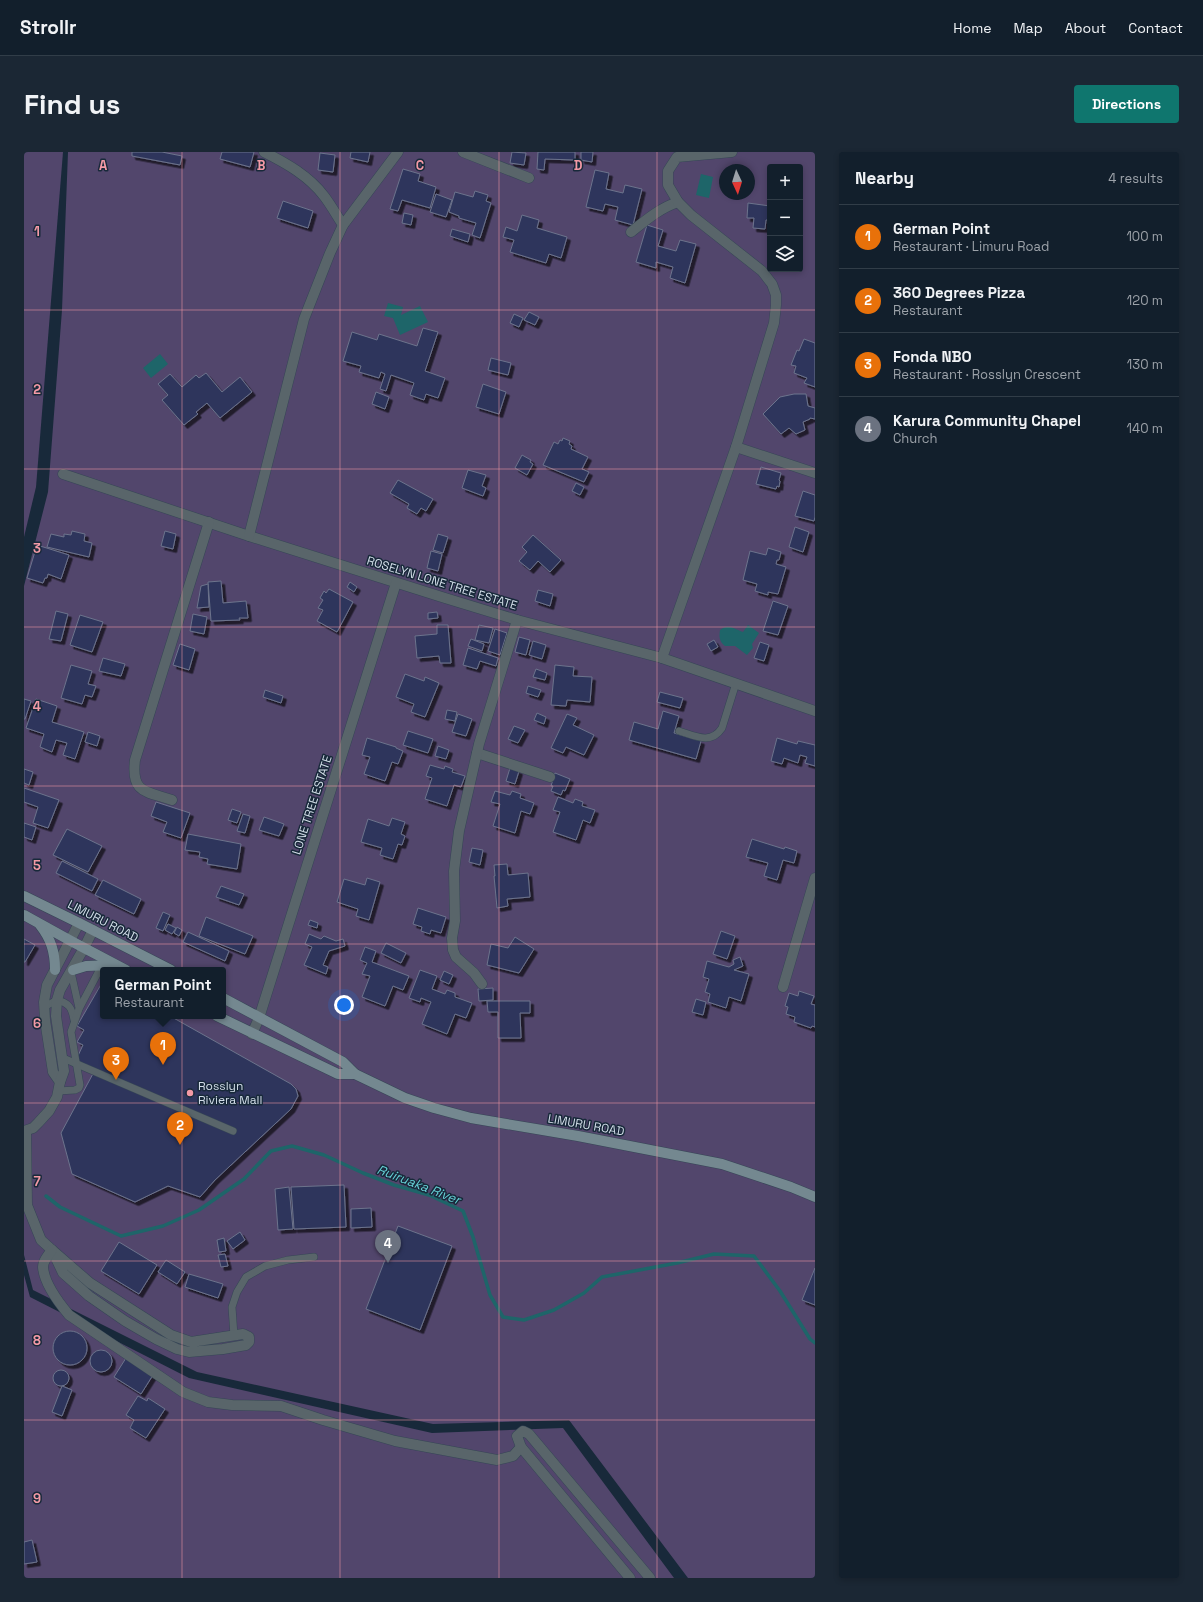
<!DOCTYPE html>
<html lang="en">
<head>
<meta charset="utf-8">
<style>
	body { margin:0; font-family:"Space Grotesk",sans-serif; background:#1b2734; color:#f1f3f6 }
	.controls { position:absolute; right:12px; top:12px; display:grid; overflow:hidden; border-radius:4px; box-shadow:0 2px 6px #0003 }
	.controls button { width:36px; height:36px; display:grid; place-items:center; padding:0; border:0; border-bottom:1px solid #313d48; background:#121f2c; color:#f1f3f6; font:20px sans-serif }
	.compass { position:absolute; left:695px; top:12px; width:36px; height:36px; border-radius:50%; background:#121f2c; box-shadow:0 2px 6px #0003; rotate:176deg }
	.you { position:absolute; left:320px; top:853px; width:14px; height:14px; margin:-10px; border:3px solid #fff; border-radius:50%; background:#1a73e8; box-shadow:0 0 0 6px #1a73e833 }
	.badge { display:grid; place-items:center; width:26px; height:26px; border-radius:50%; background:#0f766e; color:#fff; font-size:13px; font-weight:700 }
	.pin { position:absolute; translate:-50% -33px; filter:drop-shadow(0 1px 2px #0008) }
	.pin::after { content:''; position:absolute; top:21px; width:14px; height:12px; background:inherit; clip-path:polygon(0 0,100% 0,50% 100%) }
	.popup { position:absolute; left:76px; top:815px; width:126px; height:52px; box-sizing:border-box; display:grid; place-content:center; border-radius:4px; background:#121f2c; filter:drop-shadow(0 1px 3px #0005); font-size:13px; white-space:nowrap; color:#9ca2a9 }
	.popup b { font-size:15px; color:#f1f3f6 }
	.popup::after { content:''; position:absolute; left:50%; top:100%; margin-left:-8px; border:8px solid transparent; border-top-color:#121f2c }
	.list { margin:0; padding:0; list-style:none }
	h2 { display:flex; justify-content:space-between; align-items:center; height:52px; margin:0; padding:0 16px; font-size:17px }
	h2 small { font-size:13px; font-weight:400; color:#9ca2a9 }
	.list li { display:grid; grid-template-columns:26px 1fr auto; gap:12px; align-items:center; box-sizing:border-box; height:64px; padding:0 16px; border-top:1px solid #313d48 }
	.list b { display:block; font-size:15px; white-space:nowrap }
	.list p { margin:0; font-size:13px; white-space:nowrap; color:#9ca2a9 }
	.list em { font-size:13px; font-style:normal; color:#9ca2a9 }
	.icon { flex:none; width:22px; height:22px; fill:none; stroke:currentColor; stroke-width:2; stroke-linecap:round; stroke-linejoin:round }
	.map { position:relative; flex:none; width:791px; height:1426px; overflow:hidden; border-radius:4px }
	header { display:flex; align-items:center; gap:24px; box-sizing:border-box; height:56px; padding:0 20px; background:#121f2c; border-bottom:1px solid #313d48 }
	header strong { font-size:19px }
	nav { display:flex; gap:22px; margin-inline-start:auto; font-size:14px }
	.intro { display:flex; align-items:center; justify-content:space-between; box-sizing:border-box; height:96px; padding:0 24px }
	h1 { margin:0; font-size:28px }
	.button { padding:10px 18px; border-radius:4px; background:#0f766e; color:#fff; font-size:14px; font-weight:700 }
	main { display:flex; gap:24px; padding:0 24px }
	aside { flex:1; background:#121f2c; border-radius:4px; box-shadow:0 2px 6px #0003 }
	.map>svg:first-child { display:block }
	.green { fill:#52466c; fill-rule:evenodd }
	.water { fill:#1e6569 }
	.lines { fill:none; stroke-linecap:round; stroke-linejoin:round }
	.stream { stroke:#1e6569; stroke-width:3.5 }
	.building { fill:#2e365c; stroke:#6c738c; filter:url(#shadow) }
	.service-casing { stroke:#364656; stroke-width:8 }
	.minor-casing { stroke:#364656; stroke-width:11 }
	.secondary-casing { stroke:#364656; stroke-width:11 }
	.service { stroke:#59656a; stroke-width:7 }
	.minor { stroke:#59656a; stroke-width:10 }
	.secondary { stroke:#748890; stroke-width:10 }
	.grid { fill:none; stroke:#f49aa6; stroke-width:1; stroke-opacity:0.55 }
	.poi-dot { fill:#f49aa6; stroke:#18293a; stroke-width:1.5 }
	.labels { text-anchor:middle; stroke-width:3; stroke-linejoin:round; paint-order:stroke }
	.street-label { font-size:12px; fill:#d3dee9; stroke:#18293a }
	.poi-label { font-size:12px; fill:#d3dee9; stroke:#18293a; text-anchor:start }
	.water-label { font-size:13px; font-style:italic; fill:#67d1d7; stroke:#18293a }
	.grid-label { font-size:13px; text-anchor:middle; font-weight:bold; fill:#f49aa6; stroke:#18293a; stroke-width:3; stroke-linejoin:round; paint-order:stroke }
</style>
</head>
<body>
<header>
<strong>Strollr</strong>
<nav><a>Home</a><a>Map</a><a>About</a><a>Contact</a></nav>
</header>
<div class="intro"><h1>Find us</h1><a class="button">Directions</a></div>
<main>
<div class="map">
<svg width="791" height="1426" viewBox="0 0 791 1426">
	<defs>
		<filter id="shadow"><feDropShadow dx="3.5" dy="3.5" stdDeviation="0" flood-color="#0009"/></filter>
	</defs>
	<rect width="100%" height="100%" fill="#18293a"/>
	<g class="green">
		<polygon points="0,0 39,0 12,335 0,385"/>
		<path d="M 44,0 L 791,0 L 791,1426 L 664,1426 L 545,1268 L 409,1272 L 173,1220 L 9,1138 L 0,1103 L 0,434 L 24,340 L 38,158 ZM 746,15 L 776,15 L 776,117 L 746,117 ZM 701,18 L 725,18 L 725,42 L 701,42 ZM 79,818 L 199,818 L 199,864 L 79,864 Z"/>
		<polygon points="0,1123 6,1145 165,1226 408,1281 539,1276 650,1426 0,1426"/>
	</g>
	<g class="water">
		<polygon points="677,22 689,25 685,46 672,43"/>
		<polygon points="364,151 379,155 377,163 396,154 404,170 376,183 369,166 360,164"/>
		<polygon points="136,202 144,212 127,226 119,216"/>
		<path d="M 724,473 L 735,481 L 728,492 L 729,496 L 723,503 L 711,494 L 701,494 C 695,489 695,485 696,478 C 705,471 710,477 719,480 Z"/>
	</g>
	<g class="lines">
		<polyline class="stream" points="22,1044 36,1055 97,1084 139,1074 175,1058 220,1027 247,999 268,994 300,1003 339,1021 370,1033 405,1043 439,1059 449,1085 466,1143 479,1165 500,1168 530,1158 560,1141 578,1125 653,1111 690,1102 730,1104 756,1139 786,1187 791,1191"/>
	</g>
	<g class="building">
		<polygon points="108,0 138,0 158,4 156,13 108,4"/>
		<polygon points="198,0 230,0 226,15 196,7"/>
		<polygon points="327,0 346,0 344,10 326,6"/>
		<polygon points="488,0 502,1 500,13 486,11"/>
		<polygon points="514,0 551,0 551,8 521,7 520,18 513,17"/>
		<polygon points="557,0 569,0 568,10 557,8"/>
		<polygon points="296,1 311,3 309,20 294,18"/>
		<polygon points="379,17 396,22 394,29 412,35 406,56 378,48 374,59 366,57"/>
		<polygon points="571,18 585,21 582,37 599,41 601,33 618,37 609,73 591,68 594,55 581,52 579,59 562,55"/>
		<polygon points="451,39 464,43 462,49 467,51 456,86 448,83 452,71 435,66 435,64 425,60 431,40 449,45"/>
		<polygon points="412,42 428,48 422,65 406,60"/>
		<polygon points="259,49 289,59 284,76 253,66"/>
		<polygon points="724,51 746,54 746,68 742,68 741,77 729,76 730,66 723,66"/>
		<polygon points="380,61 389,63 387,73 378,71"/>
		<polygon points="498,63 515,68 513,76 543,85 537,106 525,102 522,111 486,100 490,88 479,85 482,75 493,79"/>
		<polygon points="623,73 639,78 634,94 652,99 656,88 672,92 661,131 646,126 649,115 632,110 632,116 612,110"/>
		<polygon points="428,77 446,82 444,90 426,84"/>
		<polygon points="505,160 515,165 511,173 500,168"/>
		<polygon points="490,162 499,166 495,175 486,171"/>
		<polygon points="399,176 414,180 401,219 421,226 414,246 402,242 400,248 386,243 390,231 367,223 362,239 356,237 361,222 357,220 355,226 335,220 337,214 319,209 328,180 353,188 355,182 393,194"/>
		<polygon points="780,187 791,191 791,235 780,231 783,226 770,221 772,214 767,213 773,198 775,199"/>
		<polygon points="467,206 487,211 484,223 464,218"/>
		<polygon points="182,221 198,240 216,225 228,240 196,266 183,251 172,260 174,262 160,273 138,248 144,243 134,232 146,222 158,235 172,223 175,226"/>
		<polygon points="459,232 482,240 475,262 452,255"/>
		<polygon points="352,240 365,245 361,257 348,252"/>
		<polygon points="770,242 782,242 784,254 791,256 791,267 786,266 786,267 779,270 781,278 772,282 765,276 757,282 739,262 756,245"/>
		<polygon points="539,286 546,289 545,292 548,294 547,297 564,305 558,317 565,320 560,330 519,313 530,290 534,292 536,288 538,289"/>
		<polygon points="498,303 507,308 506,310 509,312 503,323 491,316"/>
		<polygon points="737,315 757,321 755,328 756,329 755,335 753,334 752,337 732,332"/>
		<polygon points="444,318 462,323 458,334 462,336 459,344 438,336"/>
		<polygon points="374,328 409,347 402,359 397,356 393,362 383,356 385,352 366,341"/>
		<polygon points="552,331 560,335 556,343 548,339"/>
		<polygon points="779,339 791,343 791,365 790,369 771,364"/>
		<polygon points="771,375 785,380 779,400 765,395"/>
		<polygon points="48,379 61,382 60,389 68,391 65,405 23,395 27,382 40,385 40,382 47,383"/>
		<polygon points="141,379 152,382 149,397 137,394"/>
		<polygon points="414,382 424,385 419,401 409,398"/>
		<polygon points="509,383 537,408 526,420 514,409 506,418 495,409 503,400 498,395"/>
		<polygon points="13,393 45,403 37,427 24,422 23,426 21,426 19,431 3,426"/>
		<polygon points="744,396 757,400 755,408 753,408 752,412 762,415 754,442 744,440 744,443 731,439 733,432 719,428 726,399 742,403"/>
		<polygon points="407,399 418,402 414,419 403,416"/>
		<polygon points="197,429 199,451 222,449 224,466 215,466 216,468 187,469 184,430"/>
		<polygon points="326,430 333,435 330,440 323,435"/>
		<polygon points="184,432 185,455 173,456 177,434"/>
		<polygon points="305,437 329,450 313,480 293,469 299,458 294,456 299,448 296,446 300,439 302,441"/>
		<polygon points="514,438 529,442 526,454 511,449"/>
		<polygon points="749,449 764,454 754,483 739,479"/>
		<polygon points="32,459 44,462 37,489 25,487"/>
		<polygon points="413,460 414,466 404,467 404,461"/>
		<polygon points="169,462 183,465 180,482 166,479"/>
		<polygon points="56,463 79,470 68,500 46,493"/>
		<polygon points="413,473 424,473 427,511 416,511 415,504 393,506 391,484 413,482"/>
		<polygon points="455,473 469,476 465,491 451,488"/>
		<polygon points="471,477 483,481 476,503 464,499"/>
		<polygon points="495,485 506,488 502,503 491,500"/>
		<polygon points="447,487 460,492 458,499 444,494"/>
		<polygon points="690,488 694,495 687,499 683,492"/>
		<polygon points="509,489 522,493 518,507 505,503"/>
		<polygon points="736,490 745,493 740,509 730,506"/>
		<polygon points="156,492 171,497 165,518 149,513"/>
		<polygon points="444,496 474,506 472,514 456,509 453,517 439,513"/>
		<polygon points="79,506 101,512 97,524 75,519"/>
		<polygon points="47,513 68,519 64,532 72,534 68,545 61,543 58,552 37,546"/>
		<polygon points="531,513 550,515 549,524 568,525 566,550 543,548 542,554 527,553"/>
		<polygon points="512,517 523,521 521,528 509,525"/>
		<polygon points="381,522 400,529 401,525 415,531 401,565 387,560 390,552 372,545"/>
		<polygon points="504,534 517,538 514,545 502,541"/>
		<polygon points="241,538 259,544 257,551 239,545"/>
		<polygon points="636,540 659,546 656,556 633,550"/>
		<polygon points="0,547 7,549 1,567 0,567"/>
		<polygon points="12,547 33,554 28,570 60,580 51,607 39,603 43,591 32,588 28,600 16,595 20,582 2,576"/>
		<polygon points="423,558 433,560 431,569 421,567"/>
		<polygon points="639,559 655,564 650,581 677,589 672,607 605,588 610,570 634,577"/>
		<polygon points="513,561 522,565 520,572 510,568"/>
		<polygon points="434,562 448,567 442,584 428,580"/>
		<polygon points="543,562 553,566 549,573 570,583 560,603 542,595 539,601 527,596"/>
		<polygon points="490,574 501,578 494,591 484,587"/>
		<polygon points="384,579 409,587 404,601 379,593"/>
		<polygon points="64,580 76,584 73,594 61,590"/>
		<polygon points="343,586 372,595 372,596 379,599 374,612 368,610 361,629 340,622 346,605 338,603"/>
		<polygon points="753,586 773,592 774,589 791,593 791,614 781,611 783,605 776,603 774,611 760,606 758,612 747,609"/>
		<polygon points="414,594 425,598 422,607 411,604"/>
		<polygon points="406,613 420,617 421,614 429,617 428,620 441,624 437,635 430,633 423,654 401,647 408,626 402,624"/>
		<polygon points="486,616 495,619 491,632 482,629"/>
		<polygon points="0,617 9,620 5,633 0,631"/>
		<polygon points="531,621 546,627 541,639 539,638 537,643 527,639 529,634 527,634"/>
		<polygon points="0,636 35,648 24,676 9,671 14,655 0,650"/>
		<polygon points="471,639 486,643 488,639 497,642 496,646 510,651 506,662 497,659 491,681 469,674 476,652 467,650"/>
		<polygon points="534,645 549,651 551,647 559,650 558,654 571,658 566,671 559,668 552,688 529,680 536,660 529,658"/>
		<polygon points="132,650 166,661 157,686 139,680 143,670 127,664"/>
		<polygon points="208,657 217,660 213,671 204,668"/>
		<polygon points="219,662 226,664 221,681 213,679"/>
		<polygon points="240,665 260,672 255,684 235,678"/>
		<polygon points="368,666 381,670 377,682 381,684 378,693 374,692 369,707 356,703 358,696 337,690 344,667 365,674"/>
		<polygon points="0,671 12,675 8,688 0,685"/>
		<polygon points="43,677 78,694 64,720 29,703"/>
		<polygon points="164,682 217,692 213,717 183,712 184,707 175,705 176,700 161,698"/>
		<polygon points="728,687 760,697 761,695 773,699 770,711 759,708 753,728 740,724 744,711 722,705"/>
		<polygon points="448,696 459,698 456,713 445,710"/>
		<polygon points="38,709 74,727 68,739 32,721"/>
		<polygon points="483,712 484,723 504,721 506,745 483,747 484,754 473,756 470,724 471,724 470,713"/>
		<polygon points="343,726 356,730 345,768 332,764 334,757 313,750 320,727 341,733"/>
		<polygon points="79,728 117,747 110,762 71,743"/>
		<polygon points="197,734 220,742 215,753 192,745"/>
		<polygon points="394,756 422,765 417,781 407,778 406,782 397,779 398,775 389,772"/>
		<polygon points="139,760 146,763 139,779 132,776"/>
		<polygon points="182,765 229,784 221,802 175,784"/>
		<polygon points="286,768 294,771 293,776 284,773"/>
		<polygon points="144,772 152,776 148,782 141,778"/>
		<polygon points="153,775 158,778 155,784 150,781"/>
		<polygon points="697,779 711,784 703,807 689,802"/>
		<polygon points="164,780 205,799 201,809 159,790"/>
		<polygon points="285,782 297,787 300,784 312,789 319,787 321,794 305,799 299,813 304,815 302,822 280,813 288,795 281,792"/>
		<polygon points="491,785 510,797 495,821 463,813 467,792 484,796"/>
		<polygon points="0,787 11,793 1,810 0,810"/>
		<polygon points="362,791 382,801 377,811 357,801"/>
		<polygon points="341,795 352,799 348,810 385,824 379,838 369,834 361,854 338,845 346,824 338,822 343,811 336,808"/>
		<polygon points="716,805 719,814 710,818 725,822 717,849 705,845 702,856 684,850 686,842 681,840 685,827 679,825 683,809 705,815 710,812 709,808"/>
		<polygon points="396,818 413,824 408,837 421,842 423,838 431,841 431,845 448,851 442,866 431,862 423,882 398,872 407,850 397,846 396,850 385,846"/>
		<polygon points="420,819 429,823 425,832 416,828"/>
		<polygon points="79,829 79,864 146,864 267,932 272,937 274,944 267,957 191,1028 176,1045 144,1034 111,1050 48,1022 37,981 71,918 52,908 59,893 53,890 60,878 53,874"/>
		<polygon points="469,836 469,848 455,849 454,837"/>
		<polygon points="775,839 790,844 787,852 791,853 791,875 788,874 787,876 770,870 771,865 762,862 764,855 761,854 765,841 774,844"/>
		<polygon points="672,847 682,850 679,863 668,860"/>
		<polygon points="463,849 506,849 506,861 496,861 497,886 474,886 474,860 464,860"/>
		<polygon points="320,1033 322,1075 270,1077 267,1035"/>
		<polygon points="265,1035 269,1077 254,1078 251,1037"/>
		<polygon points="347,1056 348,1075 327,1076 327,1057"/>
		<polygon points="374,1074 428,1094 396,1178 342,1157"/>
		<polygon points="216,1080 221,1088 209,1097 203,1089"/>
		<polygon points="200,1086 202,1099 195,1100 193,1088"/>
		<polygon points="95,1090 133,1113 115,1142 77,1119"/>
		<polygon points="201,1102 204,1114 197,1115 194,1103"/>
		<polygon points="142,1108 161,1120 153,1132 134,1120"/>
		<polygon points="791,1116 791,1153 778,1148"/>
		<polygon points="165,1122 199,1132 194,1146 161,1135"/>
		<circle cx="46" cy="1196" r="17"/>
		<circle cx="77" cy="1209" r="11"/>
		<polygon points="102,1206 129,1223 117,1242 90,1225"/>
		<circle cx="37" cy="1226" r="8"/>
		<polygon points="38,1234 48,1238 38,1264 28,1260"/>
		<polygon points="114,1244 123,1249 124,1246 141,1257 122,1286 106,1276 110,1268 102,1263"/>
		<polygon points="8,1388 13,1410 0,1412 0,1390"/>
	</g>
	<g class="lines">
		<g class="service-casing">
			<g id="service">
				<path d="M 655,579 C 671,584 687,593 698,576 L 712,531"/>
				<polyline points="47,820 55,856"/>
				<path d="M 20,855 L 33,848 C 45,851 48,856 50,868"/>
				<polyline points="39,906 209,979"/>
				<polyline points="34,939 51,938 55,936 56,933 47,880 55,857 78,813"/>
				<polyline points="210,1184 208,1155 213,1140 222,1125 241,1114 264,1108 290,1105"/>
			</g>
		</g>
		<g class="minor-casing">
			<g id="minor">
				<path d="M 240,0 C 262,11 285,24 300,44 C 307,53 313,64 319,73"/>
				<polyline points="439,0 505,26"/>
				<path d="M 607,80 C 622,68 636,56 654,50"/>
				<polyline points="712,295 791,321"/>
				<polyline points="39,322 225,384 421,446 493,468 638,506 791,559"/>
				<polyline points="225,384 280,167 306,101 319,73 374,0"/>
				<polyline points="638,506 712,295 750,171 752,153 752,143 748,132 738,119 667,63 654,50 644,33 644,19 653,5 708,0"/>
				<polyline points="453,601 526,625"/>
				<path d="M 148,648 C 121,639 107,641 111,608 L 185,370"/>
				<polyline points="458,832 450,821 432,805 429,798 428,786 431,769 430,719 435,679 455,592 493,468"/>
				<polyline points="759,835 791,726"/>
				<polyline points="228,882 235,866 372,431"/>
				<polyline points="36,930 29,920 21,868 20,850 23,833 55,771"/>
				<polyline points="0,979 9,976 14,971 25,959 33,945 36,930 40,919 32,864 33,848 36,838 60,796 69,778"/>
				<polyline points="2,979 3,1053 17,1088 28,1098 66,1131 147,1183 167,1190 219,1182 225,1185 225,1190 222,1193 199,1197 165,1200 153,1197 132,1187 101,1169 65,1144 39,1121 28,1098"/>
				<path d="M 28,1098 C 24,1103 19,1109 19,1115 C 20,1132 35,1151 45,1163 L 159,1240 L 184,1250 L 208,1253 L 257,1254 L 299,1268 L 371,1289 L 473,1308 L 489,1304 L 497,1295"/>
				<polyline points="606,1426 497,1295 493,1284 499,1279 505,1282 626,1426"/>
			</g>
		</g>
		<g class="secondary-casing">
			<g id="secondary">
				<polyline points="0,744 55,771 147,818"/>
				<polyline points="0,763 47,789 102,818"/>
				<path d="M 16,773 C 27,787 31,800 31,818"/>
				<polyline points="49,818 62,814 90,813"/>
				<polyline points="199,846 319,910 331,922 381,946 410,956 447,966 554,984 698,1012 767,1035 791,1045"/>
				<polyline points="193,864 314,922 331,922"/>
			</g>
		</g>
		<use href="#service" class="service"/>
		<use href="#minor" class="minor"/>
		<use href="#secondary" class="secondary"/>
	</g>
	<path class="grid" d="M 158,0 L 158,1426M 316,0 L 316,1426M 475,0 L 475,1426M 633,0 L 633,1426M 0,158 L 791,158M 0,317 L 791,317M 0,475 L 791,475M 0,634 L 791,634M 0,792 L 791,792M 0,951 L 791,951M 0,1109 L 791,1109M 0,1268 L 791,1268"/>
	<circle class="poi-dot" cx="166" cy="941" r="4"/>
	<g class="labels">
		<g class="street-label">
			<text transform="translate(418 431) rotate(17)" y="4">ROSELYN LONE TREE ESTATE</text>
			<text transform="translate(288 653) rotate(-72)" y="4">LONE TREE ESTATE</text>
			<text transform="translate(79 769) rotate(27)" y="4">LIMURU ROAD</text>
			<text transform="translate(562 973) rotate(10)" y="4">LIMURU ROAD</text>
		</g>
		<g class="poi-label">
			<text x="174" y="938">Rosslyn<tspan x="174" dy="14">Riviera Mall</tspan></text>
		</g>
		<g class="water-label">
			<text transform="translate(395 1032) rotate(21)" y="5">Ruiruaka River</text>
		</g>
	</g>
	<g class="grid-label">
		<text x="79" y="18">A</text>
		<text x="237" y="18">B</text>
		<text x="396" y="18">C</text>
		<text x="554" y="18">D</text>
		<text x="13" y="84">1</text>
		<text x="13" y="242">2</text>
		<text x="13" y="401">3</text>
		<text x="13" y="559">4</text>
		<text x="13" y="718">5</text>
		<text x="13" y="876">6</text>
		<text x="13" y="1034">7</text>
		<text x="13" y="1193">8</text>
		<text x="13" y="1351">9</text>
	</g>
</svg>
<div class="controls">
<button>+</button>
<button>−</button>
<button><svg class="icon" aria-label="layers" viewBox="0 0 24 24"><path d="M12 4l9 5-9 5-9-5zM3 14l9 5 9-5"/></svg></button>
</div>
<svg class="compass" viewBox="-18 -18 36 36"><path d="M0-13l5 13h-10z" fill="#e53935"/><path d="M0 13l5-13h-10z" fill="#9ca2a9"/></svg>
<div class="you"></div>
<div class="pin badge" style="left:139px;top:913px;background:#e8710a">1</div>
<div class="popup"><b>German Point</b>Restaurant</div>
<div class="pin badge" style="left:156px;top:993px;background:#e8710a">2</div>
<div class="pin badge" style="left:92px;top:928px;background:#e8710a">3</div>
<div class="pin badge" style="left:364px;top:1111px;background:#6b7280">4</div>
</div>
<aside>
<h2>Nearby<small>4 results</small></h2>
<ul class="list">
<li><span class="badge" style="background:#e8710a">1</span><div><b>German Point</b><p>Restaurant · Limuru Road</p></div><em>100 m</em></li>
<li><span class="badge" style="background:#e8710a">2</span><div><b>360 Degrees Pizza</b><p>Restaurant</p></div><em>120 m</em></li>
<li><span class="badge" style="background:#e8710a">3</span><div><b>Fonda NBO</b><p>Restaurant · Rosslyn Crescent</p></div><em>130 m</em></li>
<li><span class="badge" style="background:#6b7280">4</span><div><b>Karura Community Chapel</b><p>Church</p></div><em>140 m</em></li>
</ul>
</aside>
</main>
</body>
</html>
